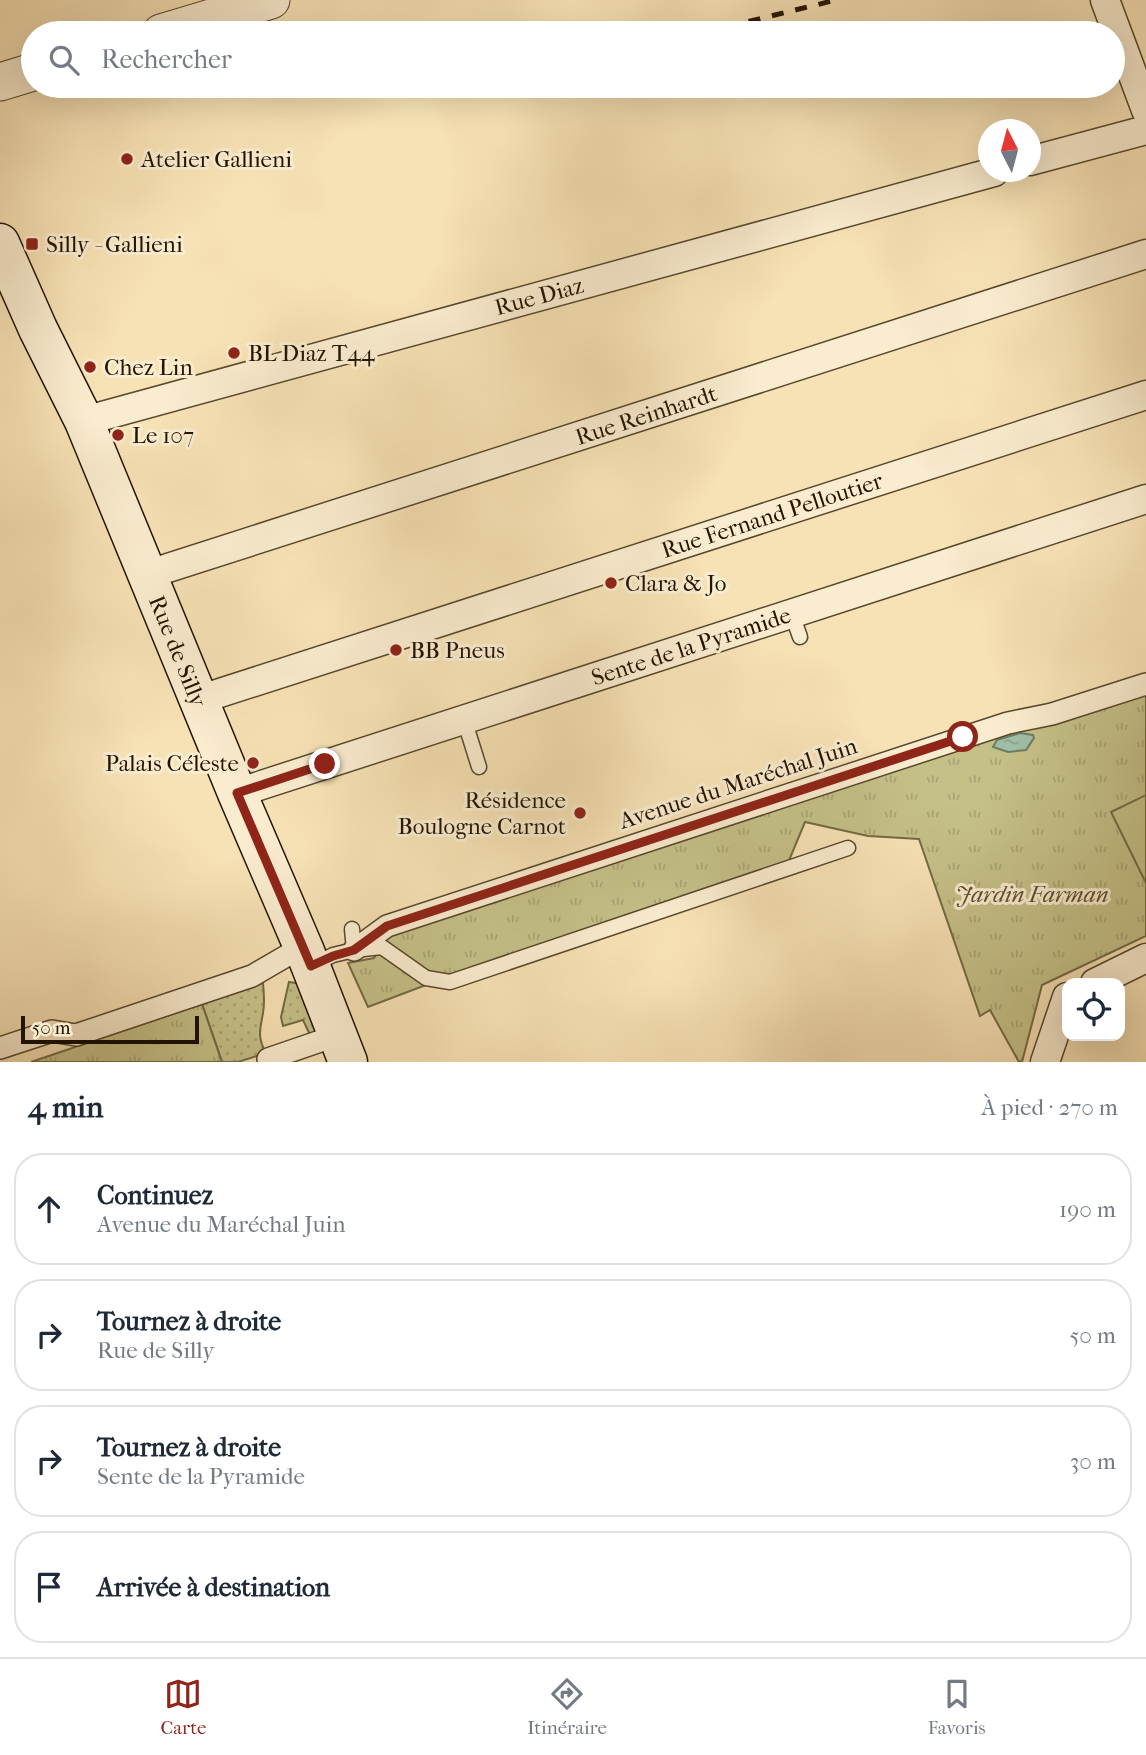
<!DOCTYPE html>
<html lang="fr">
<head>
<meta charset="utf-8">
<style>
	body { margin:0; font-family:"IM FELL French Canon",serif; background:#f6f6f7; color:#1f2937 }
	.controls { position:absolute; right:21px; bottom:21px; display:grid; overflow:hidden; border-radius:14px; box-shadow:0 7px 28px #0002 }
	.controls button { width:63px; height:63px; display:grid; place-items:center; padding:0; border:0; border-bottom:2px solid #e0e1e3; background:#fff; color:#1f2937; font:35px sans-serif }
	.compass { position:absolute; left:978px; top:119px; width:63px; height:63px; border-radius:50%; background:#fff; box-shadow:0 7px 28px #0002; rotate:354deg }
	.scale { position:absolute; left:21px; bottom:18px; width:178px; box-sizing:border-box; padding-left:7px; border:4px solid #231400; border-top:0; font-size:19px; line-height:24px; white-space:nowrap; color:#231400; -webkit-text-stroke:5px #faeccf; paint-order:stroke }
	.stop { position:absolute; width:21px; height:21px; margin:-16px; border:5px solid #8f2418; border-radius:50%; background:#fff }
	.stop.end { background:#8f2418; border-color:#fff; box-shadow:0 2px 7px #0008 }
	.list { margin:0; padding:0; list-style:none }
	h2 { display:flex; justify-content:space-between; align-items:center; height:91px; margin:0; padding:0 28px; font-size:30px }
	h2 small { font-size:23px; font-weight:400; color:#747a83 }
	.list li { display:grid; grid-template-columns:46px 1fr auto; gap:21px; align-items:center; box-sizing:border-box; height:112px; margin:0 14px 14px; padding:0 14px; border:2px solid #e0e1e3; border-radius:28px }
	.list b { display:block; font-size:26px; white-space:nowrap }
	.list p { margin:0; font-size:23px; white-space:nowrap; color:#747a83 }
	.list em { font-size:23px; font-style:normal; color:#747a83 }
	.icon { flex:none; width:38px; height:38px; fill:none; stroke:currentColor; stroke-width:2; stroke-linecap:round; stroke-linejoin:round }
	.map { position:relative; flex:none; width:1146px; height:1062px; overflow:hidden }
	.search { position:absolute; background:#fff; box-shadow:0 7px 28px #0002; left:21px; right:21px; top:21px; height:77px; display:flex; align-items:center; gap:18px; box-sizing:border-box; padding:0 24px; border-radius:38px; color:#747a83; font-size:26px }
	.sheet { height:595px; background:#fff }
	nav { display:flex; justify-content:space-around; align-items:center; box-sizing:border-box; height:98px; border-top:2px solid #e0e1e3; background:#fff; font-size:19px; color:#747a83 }
	nav a { display:grid; justify-items:center; gap:4px }
	nav .on { color:#8f2418 }
	.map>svg:first-child { display:block }
	.grass { fill:url(#grass-dots); stroke:#746a44; stroke-width:2 }
	.park { fill:url(#park-tufts); stroke:#746a44; stroke-width:2 }
	.pitch { fill:#c5c088; stroke:#746a44; stroke-width:2 }
	.water { fill:url(#water-ripples); stroke:#6d7b64; stroke-width:2 }
	.lines { fill:none; stroke-linecap:round; stroke-linejoin:round }
	.service-casing { stroke:#58482d; stroke-width:17 }
	.pedestrian-casing { stroke:#58482d; stroke-width:24 }
	.minor-casing { stroke:#58482d; stroke-width:31 }
	.tertiary-casing { stroke:#58482d; stroke-width:39 }
	.secondary-casing { stroke:#231400; stroke-width:41 }
	.service { stroke:#faeccf; stroke-width:14 }
	.pedestrian { stroke:#faeccf; stroke-width:21 }
	.minor { stroke:#faeccf; stroke-width:28 }
	.tertiary { stroke:#faeccf; stroke-width:37 }
	.secondary { stroke:#faeccf; stroke-width:38 }
	.rail { stroke:#231400; stroke-width:5; stroke-dasharray:12 12; stroke-linecap:butt }
	.route { stroke:#8f2418; stroke-width:9 }
	.poi-dot { fill:#8f2418; stroke:#faeccf; stroke-width:2.5 }
	.labels { text-anchor:middle; stroke-width:6; stroke-linejoin:round; paint-order:stroke }
	.poi-label { font-size:23px; fill:#231400; stroke:#faeccf; text-anchor:start }
	.street-label { font-size:23px; fill:#231400; stroke:#faeccf }
	.park-label { font-size:23px; font-style:italic; fill:#5c5030; stroke:#faeccf }
</style>
</head>
<body>
<div class="map">
<svg width="1146" height="1062" viewBox="0 0 1146 1062">
	<defs>
		<pattern id="grass-dots" width="8" height="8" patternUnits="userSpaceOnUse" patternTransform="scale(1.75)"><rect width="8" height="8" fill="#c5c088"/><path d="M2 2h.1M6 6h.1" fill="none" stroke="#a9a474" stroke-width="1.8" stroke-linecap="round"/></pattern>
		<pattern id="park-tufts" width="24" height="20" patternUnits="userSpaceOnUse" patternTransform="scale(1.75)"><rect width="24" height="20" fill="#c5c088"/><path d="M3 7l-1-3M5 7V3M7 7l1-3M15 17l-1-3M17 17v-4M19 17l1-3" fill="none" stroke="#a9a474"/></pattern>
		<pattern id="water-ripples" width="26" height="14" patternUnits="userSpaceOnUse" patternTransform="scale(1.75)"><rect width="26" height="14" fill="#9fbfa7"/><path d="M2 4q2-2 4 0t4 0M15 11q2-2 4 0t4 0" fill="none" stroke="#89a38e"/></pattern>
	</defs>
	<rect width="100%" height="100%" fill="#f7e2b5"/>
	<filter id="stains"><feTurbulence type="fractalNoise" baseFrequency=".00286" numOctaves="4"/><feColorMatrix values="0 0 0 0 .2 0 0 0 0 .09 0 0 0 0 .02 0 0 0 .5 -.17"/></filter>
	<radialGradient id="worn" r=".72"><stop offset=".6" stop-color="#630" stop-opacity="0"/><stop offset="1" stop-color="#630" stop-opacity=".3"/></radialGradient>
	<g class="grass">
		<polygon points="289,982 302,984 319,1026 311,1037 303,1020 283,1026 281,1017"/>
		<path d="M 263,983 C 264,993 265,1003 263,1013 C 260,1030 257,1037 266,1053 L 238,1062 L 222,1062 L 202,1004 Z"/>
	</g>
	<g class="park">
		<polygon points="1146,695 1146,936 1042,985 1022,1062 1019,1062 990,1010 980,1016 919,839 868,836 805,822 788,863 439,980 368,1007 348,963 374,958 391,930 1012,732 1053,725"/>
		<polygon points="202,1004 222,1062 31,1062"/>
	</g>
	<polygon class="pitch" points="1146,795 1146,883 1111,812"/>
	<polygon class="water" points="1020,733 1033,735 1034,738 1026,750 1008,752 993,747 997,740"/>
	<g class="lines">
		<g class="service-casing">
			<g id="service">
				<polyline points="792,614 800,637"/>
				<polyline points="464,719 479,767"/>
				<polyline points="352,929 354,950"/>
				<polyline points="313,965 333,955 354,950 382,947 426,978 450,982 848,848"/>
			</g>
		</g>
		<g class="pedestrian-casing">
			<g id="pedestrian">
				<polyline points="354,950 387,926 1008,723 1052,714 1146,684"/>
				<polyline points="0,1048 52,1031 76,1035 252,976 288,955 304,949"/>
				<polyline points="268,1059 338,1035"/>
			</g>
		</g>
		<g class="minor-casing">
			<g id="minor">
				<polyline points="1105,0 1146,110"/>
				<polyline points="1030,161 1146,130"/>
				<polyline points="84,421 994,172"/>
				<polyline points="146,575 1146,254"/>
				<polyline points="198,700 1146,395"/>
				<polyline points="237,793 1146,499"/>
				<polyline points="1095,983 1146,958"/>
				<polyline points="1045,1062 1067,997"/>
			</g>
		</g>
		<g class="tertiary-casing">
			<g id="tertiary">
				<polyline points="161,33 271,0"/>
				<polyline points="0,82 33,72"/>
			</g>
		</g>
		<g class="secondary-casing">
			<polyline id="secondary" points="0,243 38,329 84,421 237,793 304,949 348,1062"/>
		</g>
		<use href="#service" class="service"/>
		<use href="#pedestrian" class="pedestrian"/>
		<use href="#minor" class="minor"/>
		<use href="#tertiary" class="tertiary"/>
		<use href="#secondary" class="secondary"/>
		<polyline class="rail" points="702,33 836,0"/>
	</g>
	<g class="lines">
		<polyline class="route" points="325,764 237,793 311,966 333,956 354,950 387,926 963,737"/>
	</g>
	<g class="poi-dot">
		<circle cx="127" cy="159" r="7"/>
		<rect x="25" y="237" width="14" height="14" rx="3.5"/>
		<circle cx="234" cy="353" r="7"/>
		<circle cx="90" cy="367" r="7"/>
		<circle cx="118" cy="435" r="7"/>
		<circle cx="611" cy="583" r="7"/>
		<circle cx="396" cy="650" r="7"/>
		<circle cx="253" cy="763" r="7"/>
		<circle cx="580" cy="813" r="7"/>
	</g>
	<g class="labels">
		<g class="poi-label">
			<text x="141" y="167">Atelier Gallieni</text>
			<text x="46" y="252">Silly - Gallieni</text>
			<text x="248" y="361">BL Diaz T44</text>
			<text x="104" y="375">Chez Lin</text>
			<text x="132" y="443">Le 107</text>
			<text x="625" y="591">Clara &amp; Jo</text>
			<text x="410" y="658">BB Pneus</text>
			<text x="239" y="771" text-anchor="end">Palais Céleste</text>
			<text x="566" y="808" text-anchor="end">Résidence<tspan x="566" dy="26">Boulogne Carnot</tspan></text>
		</g>
		<g class="street-label">
			<text transform="translate(539 296) rotate(-15)" y="8">Rue Diaz</text>
			<text transform="translate(646 415) rotate(-18)" y="8">Rue Reinhardt</text>
			<text transform="translate(772 515) rotate(-18)" y="8">Rue Fernand Pelloutier</text>
			<text transform="translate(691 646) rotate(-18)" y="8">Sente de la Pyramide</text>
			<text transform="translate(178 651) rotate(68)" y="8">Rue de Silly</text>
			<text transform="translate(738 783) rotate(-18)" y="8">Avenue du Maréchal Juin</text>
		</g>
		<g class="park-label">
			<text x="1032" y="902">Jardin Farman</text>
		</g>
	</g>
	<rect width="100%" height="100%" filter="url(#stains)"/>
	<rect width="100%" height="100%" fill="url(#worn)"/>
</svg>
<div class="controls">
<button><svg class="icon" aria-label="locate" viewBox="0 0 24 24"><circle cx="12" cy="12" r="6"/><path d="M12 2v4M12 18v4M2 12h4M18 12h4"/></svg></button>
</div>
<svg class="compass" viewBox="-18 -18 36 36"><path d="M0-13l5 13h-10z" fill="#e53935"/><path d="M0 13l5-13h-10z" fill="#747a83"/></svg>
<div class="scale">50 m</div>
<div class="stop" style="left:963px;top:737px"></div>
<div class="stop end" style="left:325px;top:764px"></div>
<div class="search"><svg class="icon" aria-label="search" viewBox="0 0 24 24"><circle cx="10" cy="10" r="6"/><path d="M15 15l6 6"/></svg>Rechercher</div>
</div>
<section class="sheet">
<h2>4 min<small>À pied · 270 m</small></h2>
<ul class="list">
<li><svg class="icon" aria-label="ahead" viewBox="0 0 24 24"><path d="M12 20V5M6 11l6-6 6 6"/></svg><div><b>Continuez</b><p>Avenue du Maréchal Juin</p></div><em>190 m</em></li>
<li><svg class="icon" aria-label="right" viewBox="0 0 24 24"><path d="M7 20v-9h11M14 6l5 5-5 5"/></svg><div><b>Tournez à droite</b><p>Rue de Silly</p></div><em>50 m</em></li>
<li><svg class="icon" aria-label="right" viewBox="0 0 24 24"><path d="M7 20v-9h11M14 6l5 5-5 5"/></svg><div><b>Tournez à droite</b><p>Sente de la Pyramide</p></div><em>30 m</em></li>
<li><svg class="icon" aria-label="arrive" viewBox="0 0 24 24"><path d="M6 21V4h12l-3 4 3 4H6"/></svg><div><b>Arrivée à destination</b></div></li>
</ul>
</section>
<nav>
<a class="on"><svg class="icon" aria-label="map" viewBox="0 0 24 24"><path d="M3 6l6-2 6 2 6-2v14l-6 2-6-2-6 2zM9 4v14M15 6v14"/></svg>Carte</a>
<a><svg class="icon" aria-label="directions" viewBox="0 0 24 24"><path d="M12 3l9 9-9 9-9-9zM9 14v-3h6M13 9l2 2-2 2"/></svg>Itinéraire</a>
<a><svg class="icon" aria-label="saved" viewBox="0 0 24 24"><path d="M7 4h10v16l-5-4-5 4z"/></svg>Favoris</a>
</nav>
</body>
</html>
